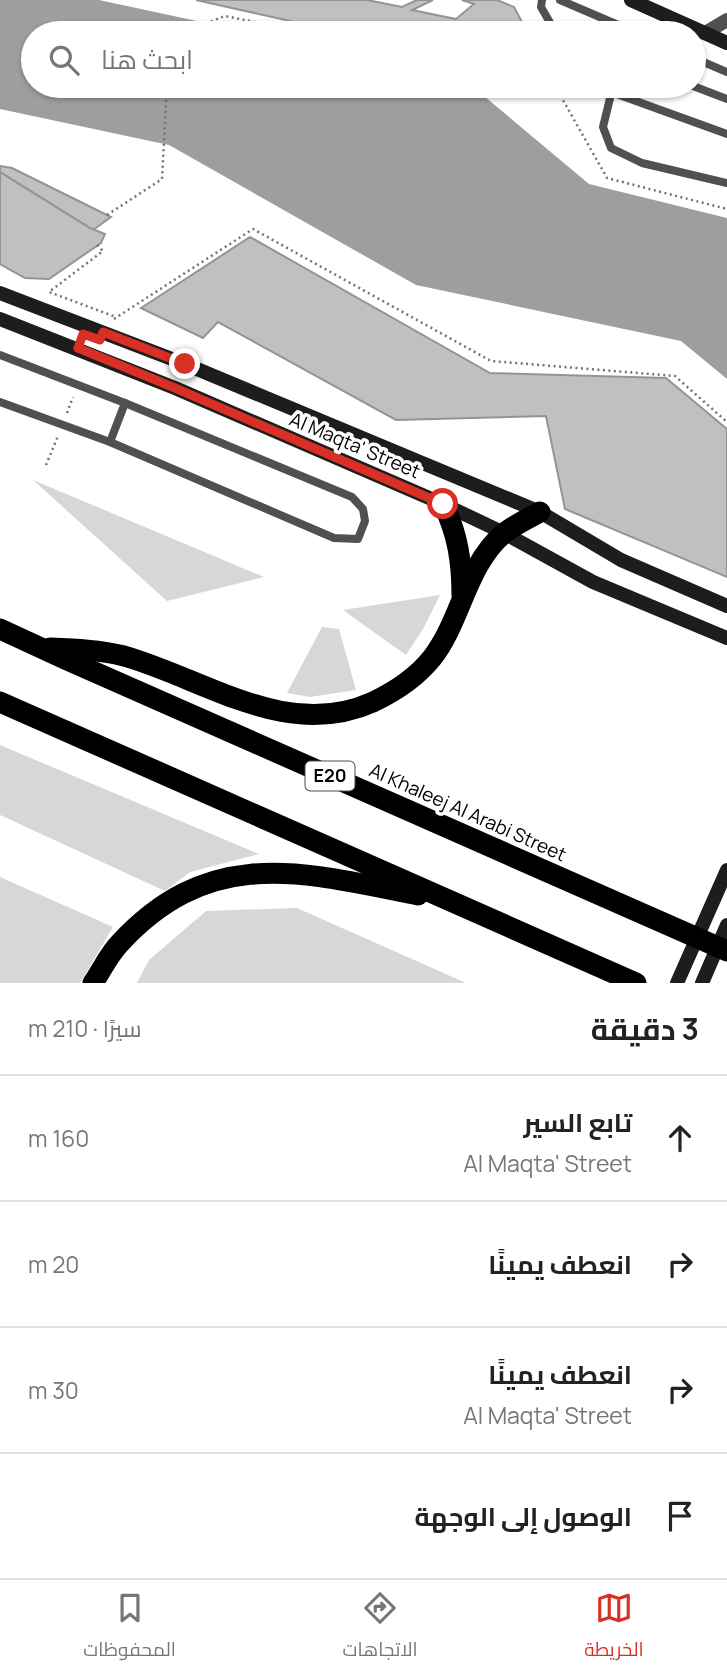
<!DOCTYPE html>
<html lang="ar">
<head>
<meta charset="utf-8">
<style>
	body { margin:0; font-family:Manrope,Cairo,sans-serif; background:#f2f2f2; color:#222; direction:rtl }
	.stop { position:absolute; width:21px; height:21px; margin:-16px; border:5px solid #d93025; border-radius:50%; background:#fff }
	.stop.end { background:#d93025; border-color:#fff; box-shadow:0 2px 7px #0008 }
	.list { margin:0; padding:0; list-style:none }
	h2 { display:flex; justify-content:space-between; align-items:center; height:91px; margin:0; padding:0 28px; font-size:30px }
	h2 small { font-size:23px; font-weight:400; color:#767676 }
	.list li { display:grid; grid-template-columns:46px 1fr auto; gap:21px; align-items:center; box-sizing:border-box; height:126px; padding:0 28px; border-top:2px solid #e0e0e0 }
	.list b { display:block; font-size:26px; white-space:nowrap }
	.list p { margin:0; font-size:23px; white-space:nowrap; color:#767676 }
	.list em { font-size:23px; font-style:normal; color:#767676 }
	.icon { flex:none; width:38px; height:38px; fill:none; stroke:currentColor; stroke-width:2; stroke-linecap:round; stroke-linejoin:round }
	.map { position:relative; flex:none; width:727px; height:983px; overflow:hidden; direction:ltr }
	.search { position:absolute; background:#fff; box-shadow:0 2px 5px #0004; left:21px; right:21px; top:21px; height:77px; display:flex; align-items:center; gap:18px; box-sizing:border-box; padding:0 24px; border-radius:38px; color:#767676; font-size:26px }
	.sheet { height:595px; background:#fff }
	nav { display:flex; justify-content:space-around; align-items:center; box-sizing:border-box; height:98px; border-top:2px solid #e0e0e0; background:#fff; font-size:19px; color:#767676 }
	nav a { display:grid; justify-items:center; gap:4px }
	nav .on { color:#d93025 }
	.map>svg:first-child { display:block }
	.green { fill:#d7d7d7 }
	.water { fill:#9e9e9e }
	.building { fill:#c0c0c0; stroke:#949494; stroke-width:2 }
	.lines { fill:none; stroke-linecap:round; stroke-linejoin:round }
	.path { stroke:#727272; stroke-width:2.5; stroke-dasharray:2 3.5; stroke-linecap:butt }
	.lane { stroke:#505050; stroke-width:8 }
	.street { stroke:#505050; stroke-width:14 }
	.secondary { stroke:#1d1d1d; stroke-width:14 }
	.highway { stroke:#000; stroke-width:21 }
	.route { stroke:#d93025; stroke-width:9 }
	.labels { text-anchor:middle; stroke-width:7; stroke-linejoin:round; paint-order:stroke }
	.shield { fill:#fff; stroke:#4c4c4c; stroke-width:2 }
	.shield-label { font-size:18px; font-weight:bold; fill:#000 }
	.street-label { font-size:19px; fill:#000; stroke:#fff }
</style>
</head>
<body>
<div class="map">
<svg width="727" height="983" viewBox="0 0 727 983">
	<rect width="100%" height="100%" fill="#fff"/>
	<g class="green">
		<polygon points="33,480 264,577 167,601"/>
		<polygon points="440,595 423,629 406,655 343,610"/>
		<polygon points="322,627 339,629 356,690 310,697 287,693"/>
		<polygon points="0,745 259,854 190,872 165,891 0,815"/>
		<polygon points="0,877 113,927 80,983 0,983"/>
		<polygon points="297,908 466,983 137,983 149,960 206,911"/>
	</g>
	<polygon class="water" points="0,0 99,0 253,33 33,33 33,86 472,86 589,184 727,218 727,379 681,341 416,285 169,145 0,109"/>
	<g class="building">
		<polygon points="196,0 367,0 402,7 417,0 433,0 412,10 456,19 474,4 462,0 497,0 514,7 528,33 344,33"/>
		<polygon points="0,166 12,168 111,217 93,230 0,172"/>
		<polygon points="0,172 90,228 105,234 101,243 49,279 25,278 0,264"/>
		<polygon points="250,237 490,373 666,378 727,429 727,577 565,509 546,416 396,420 218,322 203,338 141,308"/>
	</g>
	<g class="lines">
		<g class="path">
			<polyline points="180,33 225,16 311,33"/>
			<polyline points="555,86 607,178 727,209"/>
			<polyline points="107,215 162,179 167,86"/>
			<polyline points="97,245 103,251 49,292 116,317"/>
			<polyline points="114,319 253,229 491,361 675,376 727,422"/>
			<polyline points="67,413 73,397"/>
			<polyline points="46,465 58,436"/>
		</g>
		<g class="lane">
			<polyline points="542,0 541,7 556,33"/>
			<polyline points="560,0 637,33"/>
			<polyline points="694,58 727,72"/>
			<polyline points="613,86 603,127 611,148 642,163 727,183"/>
			<polyline points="693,86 727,99"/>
			<polyline points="611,92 727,134"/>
			<polyline points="0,355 125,403 352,497 363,509 365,521 358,539 334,538 110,442 0,402"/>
			<polyline points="110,442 125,403"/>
		</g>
		<polyline class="street" points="705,33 727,20"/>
		<g class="secondary">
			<polyline points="631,0 727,43"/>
			<polyline points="0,293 185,364 540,512 621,560 727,606"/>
			<polyline points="0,319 175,388 443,504 504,533 593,582 727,638"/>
			<polyline points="677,983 727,870"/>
			<polyline points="702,983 727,925"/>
		</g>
		<g class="highway">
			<path d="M 443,504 C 458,534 462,563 462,596"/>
			<polyline points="0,629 65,659 727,951"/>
			<path d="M 50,648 C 75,649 100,650 124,656 C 205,679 287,741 373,702 C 396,691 416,678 432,658 C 461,621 466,566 503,534 C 514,525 527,519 540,512"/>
			<polyline points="0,702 636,983"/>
			<path d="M 93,983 C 102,970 109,954 120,943 C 211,845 302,872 418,895"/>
		</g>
	</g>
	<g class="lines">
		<polyline class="route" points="185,364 103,332 100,340 83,334 78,348 175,388 443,504"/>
	</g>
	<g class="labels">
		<rect class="shield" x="305.5" y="761.5" width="49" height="29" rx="5"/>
		<g class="shield-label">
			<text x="330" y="782">E20</text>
		</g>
		<g class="street-label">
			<text transform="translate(355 445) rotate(23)" y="7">Al Maqta' Street</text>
			<text transform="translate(468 812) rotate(24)" y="7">Al Khaleej Al Arabi Street</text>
		</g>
	</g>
</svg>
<div class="stop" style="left:443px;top:504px"></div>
<div class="stop end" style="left:185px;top:364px"></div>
<div class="search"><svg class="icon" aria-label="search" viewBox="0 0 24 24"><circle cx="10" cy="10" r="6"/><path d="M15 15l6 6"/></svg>ابحث هنا</div>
</div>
<section class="sheet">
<h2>3 دقيقة<small>سيرًا · 210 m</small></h2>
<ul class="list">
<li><svg class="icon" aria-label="ahead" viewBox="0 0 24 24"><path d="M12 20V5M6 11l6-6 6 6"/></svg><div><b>تابع السير</b><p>Al Maqta' Street</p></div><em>160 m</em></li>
<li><svg class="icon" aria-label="right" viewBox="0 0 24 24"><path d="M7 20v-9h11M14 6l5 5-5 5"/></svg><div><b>انعطف يمينًا</b></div><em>20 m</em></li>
<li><svg class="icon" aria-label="right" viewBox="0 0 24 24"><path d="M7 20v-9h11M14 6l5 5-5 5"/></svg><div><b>انعطف يمينًا</b><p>Al Maqta' Street</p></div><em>30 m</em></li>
<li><svg class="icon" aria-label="arrive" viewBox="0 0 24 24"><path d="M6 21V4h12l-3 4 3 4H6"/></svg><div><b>الوصول إلى الوجهة</b></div></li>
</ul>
</section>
<nav>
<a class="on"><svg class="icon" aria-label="map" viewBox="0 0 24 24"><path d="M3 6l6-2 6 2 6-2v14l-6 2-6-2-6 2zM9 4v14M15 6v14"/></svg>الخريطة</a>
<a><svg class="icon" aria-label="directions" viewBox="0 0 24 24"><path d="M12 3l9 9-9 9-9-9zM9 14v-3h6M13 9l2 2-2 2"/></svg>الاتجاهات</a>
<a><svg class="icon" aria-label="saved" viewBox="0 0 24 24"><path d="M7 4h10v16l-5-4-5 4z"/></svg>المحفوظات</a>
</nav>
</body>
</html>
